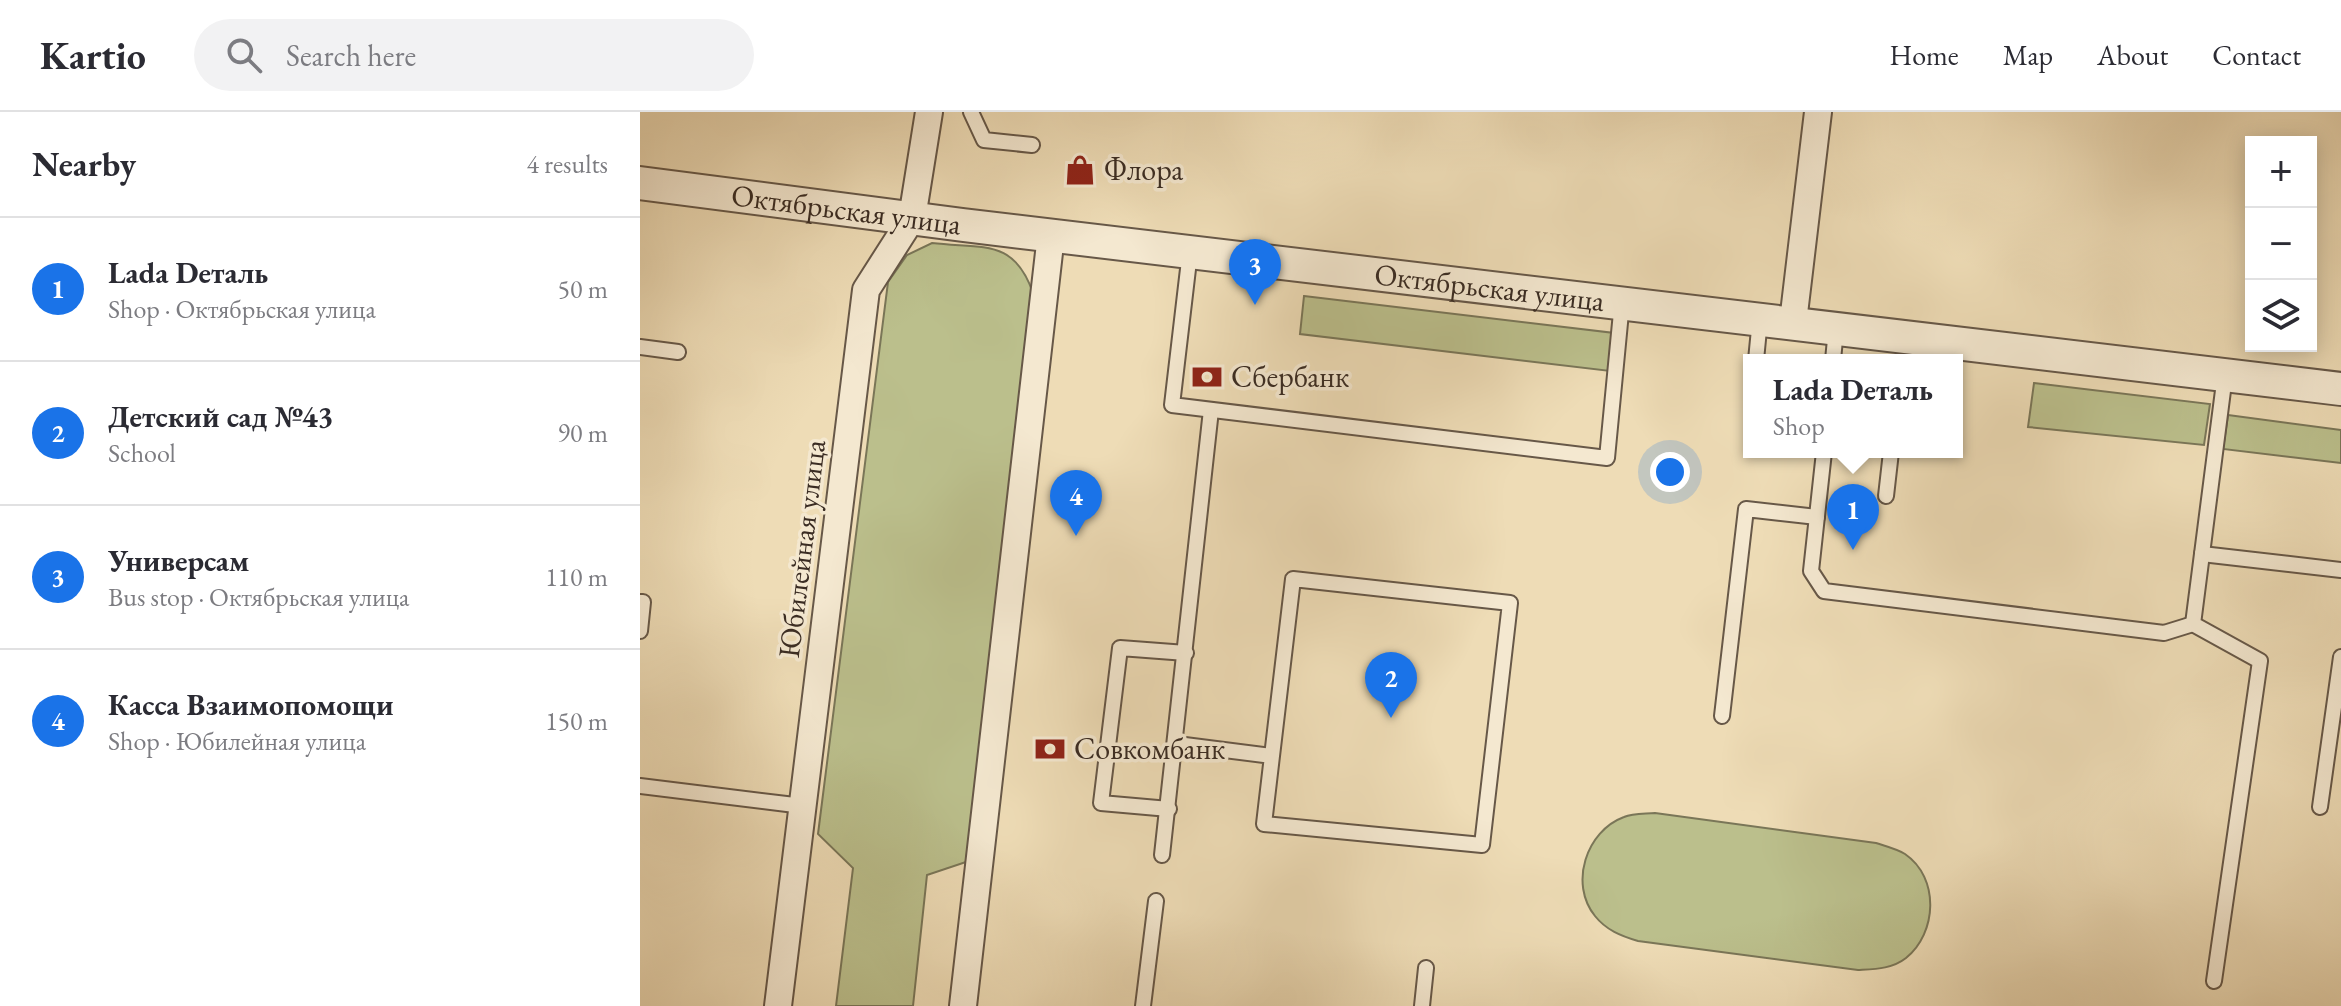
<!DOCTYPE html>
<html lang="en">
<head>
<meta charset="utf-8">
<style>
	body { margin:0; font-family:"EB Garamond",serif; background:#f2f2f3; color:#2b2b33 }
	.controls { position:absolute; right:24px; top:24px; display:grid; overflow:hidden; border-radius:0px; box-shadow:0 4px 20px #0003 }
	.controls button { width:72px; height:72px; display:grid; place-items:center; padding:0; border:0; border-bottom:2px solid #e1e1e2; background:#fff; color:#2b2b33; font:40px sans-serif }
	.you { position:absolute; left:1030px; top:360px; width:28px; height:28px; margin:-20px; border:6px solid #fff; border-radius:50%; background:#1a73e8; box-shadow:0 0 0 12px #1a73e833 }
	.badge { display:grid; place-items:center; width:52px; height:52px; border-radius:50%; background:#1a73e8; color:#fff; font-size:26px; font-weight:700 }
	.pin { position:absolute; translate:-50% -66px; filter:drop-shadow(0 2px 4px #0008) }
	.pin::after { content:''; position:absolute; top:42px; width:28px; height:24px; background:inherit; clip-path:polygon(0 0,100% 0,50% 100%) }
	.popup { position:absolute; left:1103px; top:242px; width:220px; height:104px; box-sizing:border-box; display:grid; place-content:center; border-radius:0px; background:#fff; filter:drop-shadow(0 2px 6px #0005); font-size:26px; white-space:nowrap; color:#7c7c81 }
	.popup b { font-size:30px; color:#2b2b33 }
	.popup::after { content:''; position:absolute; left:50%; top:100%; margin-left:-16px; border:16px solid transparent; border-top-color:#fff }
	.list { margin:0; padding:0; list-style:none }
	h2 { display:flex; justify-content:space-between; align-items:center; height:104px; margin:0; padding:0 32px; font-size:34px }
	h2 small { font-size:26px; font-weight:400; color:#7c7c81 }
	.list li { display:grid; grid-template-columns:52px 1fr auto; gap:24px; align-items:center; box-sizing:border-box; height:144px; padding:0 32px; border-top:2px solid #e1e1e2 }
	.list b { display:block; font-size:30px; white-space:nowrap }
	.list p { margin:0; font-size:26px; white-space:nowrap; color:#7c7c81 }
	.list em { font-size:26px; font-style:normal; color:#7c7c81 }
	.icon { flex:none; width:44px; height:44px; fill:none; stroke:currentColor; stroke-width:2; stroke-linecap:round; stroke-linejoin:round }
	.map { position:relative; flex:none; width:1701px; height:894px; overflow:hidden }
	header { display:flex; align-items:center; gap:48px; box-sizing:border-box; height:112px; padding:0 40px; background:#fff; border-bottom:2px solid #e1e1e2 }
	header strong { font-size:38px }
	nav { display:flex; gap:44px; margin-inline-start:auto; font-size:28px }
	.search { width:560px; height:72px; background:#f2f2f3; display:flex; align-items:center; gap:20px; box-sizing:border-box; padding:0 28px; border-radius:44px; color:#7c7c81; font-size:30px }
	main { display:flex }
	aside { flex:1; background:#fff }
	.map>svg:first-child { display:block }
	.green { fill:#bbbf8c; stroke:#7a7658; stroke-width:2 }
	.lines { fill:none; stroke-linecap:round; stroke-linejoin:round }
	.service-casing { stroke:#675848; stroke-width:18 }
	.minor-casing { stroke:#675848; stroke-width:30 }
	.tertiary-casing { stroke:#675848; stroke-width:36 }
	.service { stroke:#f4e8d0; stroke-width:14 }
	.minor { stroke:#f4e8d0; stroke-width:26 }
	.tertiary { stroke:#f4e8d0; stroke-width:32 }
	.labels { text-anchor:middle; stroke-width:7; stroke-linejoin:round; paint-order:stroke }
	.poi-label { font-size:30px; fill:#3a2c23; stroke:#f4e8d0; text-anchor:start }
	.street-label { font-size:30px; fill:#3a2c23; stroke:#f4e8d0 }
</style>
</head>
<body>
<header>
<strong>Kartio</strong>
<div class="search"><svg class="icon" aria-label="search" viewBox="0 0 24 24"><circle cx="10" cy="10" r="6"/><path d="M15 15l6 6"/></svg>Search here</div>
<nav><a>Home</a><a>Map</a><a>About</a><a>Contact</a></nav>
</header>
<main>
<aside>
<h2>Nearby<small>4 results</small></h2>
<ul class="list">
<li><span class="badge">1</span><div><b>Lada Dеталь</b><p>Shop · Октябрьская улица</p></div><em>50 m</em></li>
<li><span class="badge">2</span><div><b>Детский сад №43</b><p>School</p></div><em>90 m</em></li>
<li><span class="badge">3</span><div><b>Универсам</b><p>Bus stop · Октябрьская улица</p></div><em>110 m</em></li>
<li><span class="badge">4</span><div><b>Касса Взаимопомощи</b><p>Shop · Юбилейная улица</p></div><em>150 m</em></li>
</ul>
</aside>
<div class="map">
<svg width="1701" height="894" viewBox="0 0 1701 894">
	<rect width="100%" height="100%" fill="#eedcb6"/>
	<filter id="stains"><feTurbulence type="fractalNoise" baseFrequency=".0025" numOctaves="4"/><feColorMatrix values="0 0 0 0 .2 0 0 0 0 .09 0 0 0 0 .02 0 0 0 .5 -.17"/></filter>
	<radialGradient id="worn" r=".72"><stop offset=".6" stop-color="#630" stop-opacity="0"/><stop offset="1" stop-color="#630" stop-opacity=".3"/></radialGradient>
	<g class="green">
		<path d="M 292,131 C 343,137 374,126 393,181 L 326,750 L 287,763 L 273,894 L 196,894 L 213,756 L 178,722 L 248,170 L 267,143 Z"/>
		<polygon points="664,184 974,221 970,259 660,222"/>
		<polygon points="1394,271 1570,292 1564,333 1388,315"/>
		<polygon points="1588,303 1701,318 1701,351 1583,337"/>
		<path d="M 1015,701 L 1236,731 C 1245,734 1257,737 1265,742 C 1300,766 1297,821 1266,846 C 1252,857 1235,857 1218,858 L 998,829 C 981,824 966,818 955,804 C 929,772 946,719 984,705 C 993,701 1005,702 1015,701 Z"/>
	</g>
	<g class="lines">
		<g class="service-casing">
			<g id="service">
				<polyline points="331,0 344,28 392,33"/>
				<polyline points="550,140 532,293 967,346 982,190"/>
				<polyline points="0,235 38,240"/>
				<polyline points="1116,248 1120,207"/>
				<polyline points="1193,248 1196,217"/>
				<polyline points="1184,340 1171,459 1184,479 1524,521 1553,512"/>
				<polyline points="1246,384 1251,340"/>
				<polyline points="1562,442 1701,458"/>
				<polyline points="0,490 3,490 0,519"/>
				<polyline points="1082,604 1106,397 1177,405"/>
				<polyline points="537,632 632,644 653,467 870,491 842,733 624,712 632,644"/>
				<polyline points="0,674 163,694"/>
				<polyline points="1680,695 1701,545"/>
				<polyline points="529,697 461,691 480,536 546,541"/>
				<polyline points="522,743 571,298"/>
				<polyline points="1574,869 1620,549 1553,512 1585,263"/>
				<polyline points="503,894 516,789"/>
				<polyline points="782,894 786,856"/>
			</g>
		</g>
		<g class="minor-casing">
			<g id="minor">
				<polyline points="1153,210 1178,0"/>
				<polyline points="138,894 226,178 272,106 289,0"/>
				<polyline points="323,894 411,123"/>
			</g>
		</g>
		<g class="tertiary-casing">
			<g id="tertiary">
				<path id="s1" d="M 0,71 L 323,113 L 1701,277"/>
			</g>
		</g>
		<use href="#service" class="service"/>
		<use href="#minor" class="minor"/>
		<use href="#tertiary" class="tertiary"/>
	</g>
	<defs>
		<g id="shop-bare" transform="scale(2.4)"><path d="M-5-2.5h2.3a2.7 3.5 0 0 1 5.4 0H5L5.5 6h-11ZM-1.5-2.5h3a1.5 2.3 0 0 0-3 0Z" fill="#8f2418" stroke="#f4e8d0" stroke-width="2.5" paint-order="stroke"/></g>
		<g id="bank-bare" transform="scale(2.4)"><path d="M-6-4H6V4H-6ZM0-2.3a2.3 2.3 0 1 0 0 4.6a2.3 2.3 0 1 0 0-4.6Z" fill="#8f2418" stroke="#f4e8d0" stroke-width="2.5" paint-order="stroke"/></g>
	</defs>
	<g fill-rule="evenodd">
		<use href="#shop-bare" x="440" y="58"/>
		<use href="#bank-bare" x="567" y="265"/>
		<use href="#bank-bare" x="410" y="637"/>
	</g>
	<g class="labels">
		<g class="poi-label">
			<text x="464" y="68">Флора</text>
			<text x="591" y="275">Сбербанк</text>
			<text x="434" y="647">Совкомбанк</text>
		</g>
		<g class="street-label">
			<text dy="10" stroke="none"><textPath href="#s1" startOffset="208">Октябрьская улица</textPath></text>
			<text dy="10" stroke="none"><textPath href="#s1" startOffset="856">Октябрьская улица</textPath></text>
			<text transform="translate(162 437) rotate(-83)" y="10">Юбилейная улица</text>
		</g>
	</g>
	<rect width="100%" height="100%" filter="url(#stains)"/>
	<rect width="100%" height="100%" fill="url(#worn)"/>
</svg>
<div class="controls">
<button>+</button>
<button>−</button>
<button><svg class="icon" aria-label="layers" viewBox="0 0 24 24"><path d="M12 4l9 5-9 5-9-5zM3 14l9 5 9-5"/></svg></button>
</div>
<div class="you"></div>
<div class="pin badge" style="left:1213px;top:438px">1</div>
<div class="popup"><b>Lada Dеталь</b>Shop</div>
<div class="pin badge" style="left:751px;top:606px">2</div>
<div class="pin badge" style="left:615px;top:193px">3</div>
<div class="pin badge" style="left:436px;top:424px">4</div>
</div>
</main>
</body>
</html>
